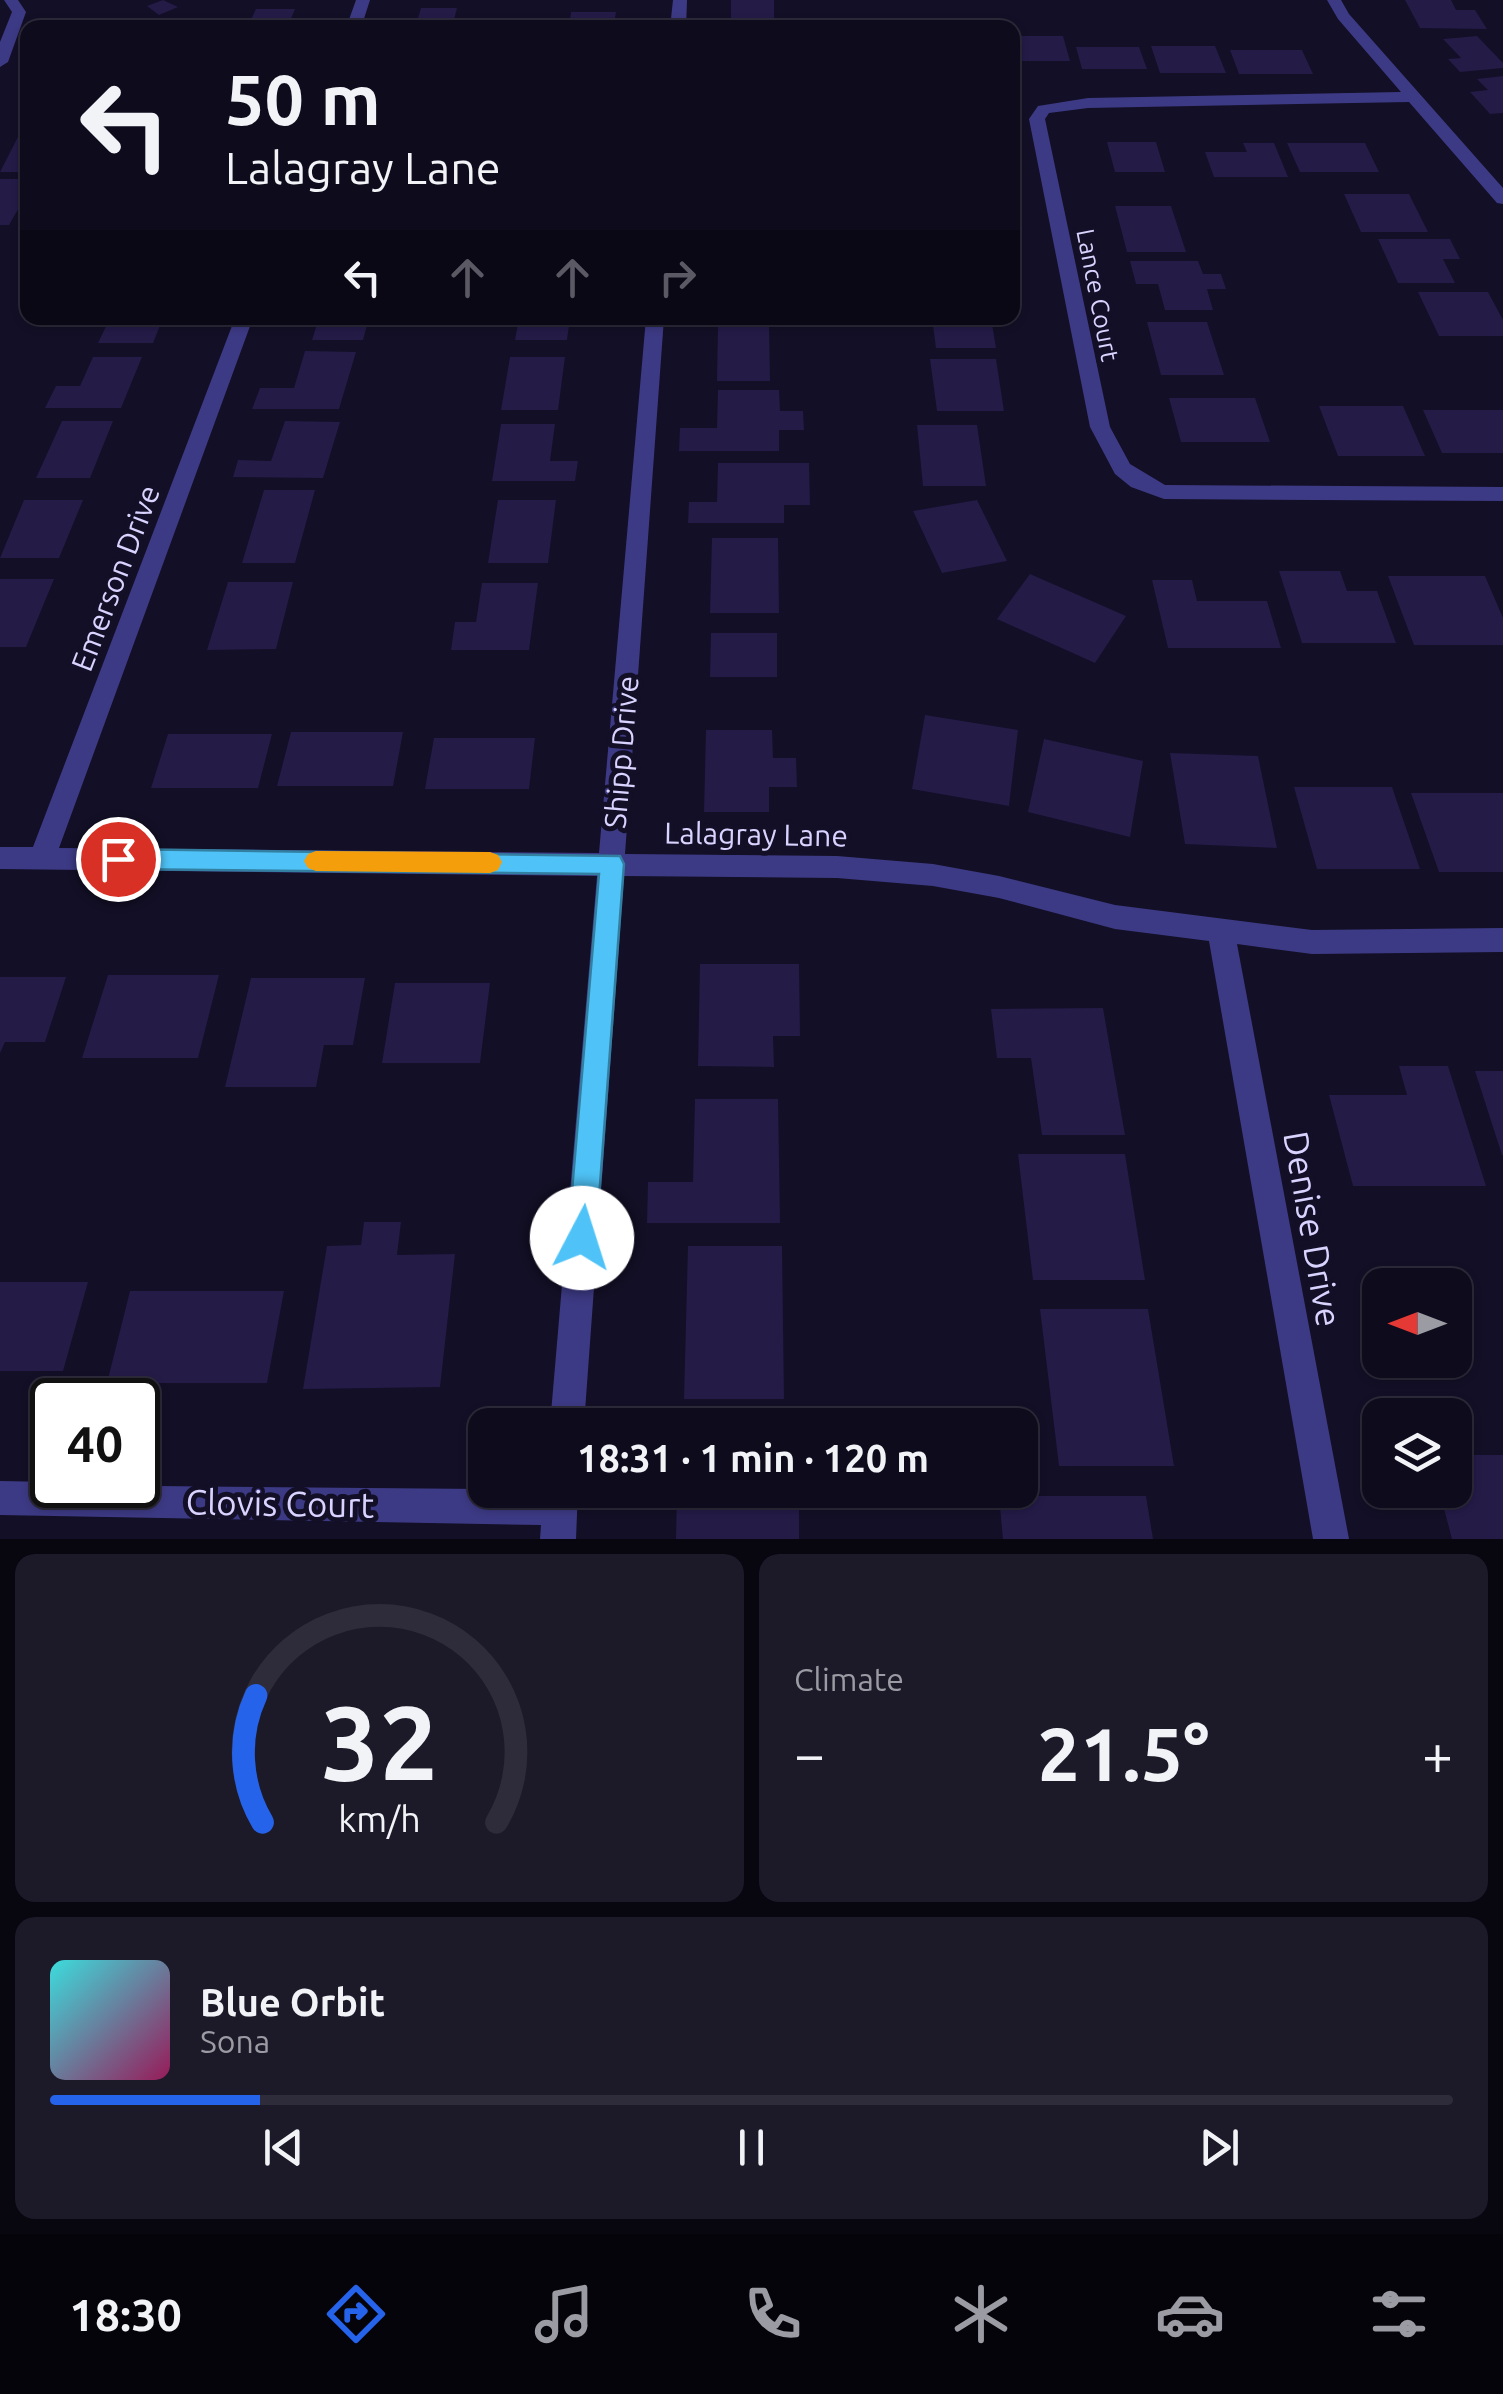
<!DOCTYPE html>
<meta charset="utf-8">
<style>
body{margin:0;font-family:Ubuntu,sans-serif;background:#1c1929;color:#f1f3f6;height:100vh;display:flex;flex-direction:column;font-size:38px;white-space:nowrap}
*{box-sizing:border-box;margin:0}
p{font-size:32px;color:#9b9ba3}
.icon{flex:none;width:55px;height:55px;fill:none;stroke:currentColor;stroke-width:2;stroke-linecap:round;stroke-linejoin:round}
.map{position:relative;height:1539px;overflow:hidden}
.drawer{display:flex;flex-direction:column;gap:15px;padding:15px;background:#08060f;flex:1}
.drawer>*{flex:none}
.hud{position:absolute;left:20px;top:20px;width:1000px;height:305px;border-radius:20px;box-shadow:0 2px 8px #0004,0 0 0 2px #2e2b3b;background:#0e0b1c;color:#f1f3f6;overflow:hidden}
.needle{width:65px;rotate:270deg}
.fabs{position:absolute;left:1362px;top:1268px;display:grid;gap:20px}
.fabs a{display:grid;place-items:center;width:110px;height:110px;border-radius:20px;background:#0e0b1c;box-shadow:0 2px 8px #0004,0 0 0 2px #2e2b3b;font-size:50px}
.speed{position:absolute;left:30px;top:1378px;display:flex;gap:20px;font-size:50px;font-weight:700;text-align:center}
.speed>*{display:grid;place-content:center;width:130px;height:130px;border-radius:50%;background:#0e0b1c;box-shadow:0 2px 8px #0004,0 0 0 2px #2e2b3b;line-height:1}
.speed .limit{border:5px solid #111;border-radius:15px;background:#fff;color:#111}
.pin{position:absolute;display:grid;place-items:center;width:85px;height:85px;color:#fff;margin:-42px;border:5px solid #fff;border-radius:50%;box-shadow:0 2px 10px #0007}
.me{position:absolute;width:110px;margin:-55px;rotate:5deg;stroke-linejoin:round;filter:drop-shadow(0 0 8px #0008)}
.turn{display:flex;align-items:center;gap:35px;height:210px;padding:0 40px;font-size:45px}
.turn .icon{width:130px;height:130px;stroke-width:2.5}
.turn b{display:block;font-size:70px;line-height:85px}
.lanes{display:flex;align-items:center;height:95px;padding:0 40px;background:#0003;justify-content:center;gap:50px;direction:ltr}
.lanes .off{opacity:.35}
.big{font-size:75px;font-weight:700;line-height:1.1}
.drawer .widget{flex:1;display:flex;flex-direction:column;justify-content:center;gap:15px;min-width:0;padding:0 35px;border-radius:20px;background:#1c1929}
.drawer .dial{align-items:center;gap:0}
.dial svg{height:260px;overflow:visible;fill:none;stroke:#2e2b3b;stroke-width:7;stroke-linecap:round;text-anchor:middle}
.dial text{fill:#f1f3f6;stroke:none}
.song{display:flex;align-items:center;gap:30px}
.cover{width:120px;height:120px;border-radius:15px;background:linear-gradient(135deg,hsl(180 70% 55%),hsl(330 70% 35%))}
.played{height:10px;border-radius:5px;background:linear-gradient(90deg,#2563eb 15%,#2e2b3b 15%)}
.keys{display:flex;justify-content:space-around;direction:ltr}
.heat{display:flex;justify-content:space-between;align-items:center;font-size:55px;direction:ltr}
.drawer .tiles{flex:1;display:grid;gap:15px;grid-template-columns:1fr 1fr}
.widget:last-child{grid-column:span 2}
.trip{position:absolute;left:468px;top:1408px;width:570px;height:100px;border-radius:20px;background:#0e0b1c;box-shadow:0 2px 8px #0004,0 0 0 2px #2e2b3b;font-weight:700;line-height:100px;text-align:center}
.dock{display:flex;height:160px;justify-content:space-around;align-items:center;background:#06040b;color:#9b9ba3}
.dock .icon{width:70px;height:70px}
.dock .selected{color:#2563eb}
.dock b{font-size:45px;color:#f1f3f6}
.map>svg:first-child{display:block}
.building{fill:#241b47}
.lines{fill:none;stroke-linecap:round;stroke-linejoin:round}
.minor{fill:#3d3a85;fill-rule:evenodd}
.route{fill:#4fc3f7;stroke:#337fa1;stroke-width:2.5}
.slow{fill:#f59e0b}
.labels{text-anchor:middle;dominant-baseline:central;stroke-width:10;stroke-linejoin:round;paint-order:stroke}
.far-street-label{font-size:25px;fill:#d9d4ff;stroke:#130f26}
.street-label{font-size:30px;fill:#d9d4ff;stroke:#130f26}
.near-street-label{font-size:35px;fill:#d9d4ff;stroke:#130f26}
</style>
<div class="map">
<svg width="1503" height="1539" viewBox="0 0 1503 1539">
<rect width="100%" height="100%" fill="#130f26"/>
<path class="building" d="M163,0l15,7 -19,8 -12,-9z
M731,0h43v23h-43z
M1405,0h46l5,10h19l12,19 -67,-1z
M421,8h36l-5,20h-37z
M256,9h39l-8,19h-40z
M571,12h45l-2,12h22l-1,4h-66z
M1012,36h51l7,25h-58z
M1477,36l26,27v5l-43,4 -12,-13 13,-1 -18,-19z
M1151,46h64l11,27h-66z
M1076,47h63l8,22h-65z
M1230,50h72l11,24h-74z
M1503,76v37l-13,1 -20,-22 18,-2 -11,-11z
M21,131h7v41h-28z
M1107,142h49l9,30h-50z
M1243,143h31l14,34h-74l-9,-25h42z
M1287,143h78l14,29h-79z
M0,179h28v13l-19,33h-9z
M1344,194h65l19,38h-67z
M1115,206h56l15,46h-59z
M1378,239h72l10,20h-17l12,24h-57z
M1130,261h68l5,13h18l5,15h-19l6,21h-48l-7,-26h-22z
M1418,292h70l15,28v16h-64z
M110,318h53l-10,25h-55z
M319,318h50l-6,22h-51z
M519,318h51l-3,22h-52z
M932,318h59l5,30h-60z
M1147,322h60l17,53h-63z
M718,324h51l1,57h-53z
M305,351l51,1 -17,57h-87l8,-21h34z
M93,357h49l-21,51h-76l11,-22h24z
M510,357h55l-7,53h-57z
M930,359h66l8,52h-67z
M718,390h61l1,21h23l1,19h-25v21h-100l1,-23h37z
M1169,398h86l15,44h-89z
M1319,406h84l22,50h-87z
M1423,410h80v43h-61z
M62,421h51l-23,57h-54z
M285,421l55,1 -17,56 -90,-1 5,-17 33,1z
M501,424h54l-5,37h28l-3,20h-83z
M917,425h60l9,61h-63z
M718,463h91l1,42h-26v18h-96l1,-21h28z
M264,490h51l-20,73h-53z
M24,500h59l-24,58h-59z
M498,500h58l-8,63h-60z
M977,500l30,61 -65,12 -29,-62z
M712,538h66l1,75h-69z
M1279,571h61l7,20h30l19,52h-94z
M1030,574l96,42 -31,47 -98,-44z
M1388,576h97l18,42v27h-89z
M0,579h54l-28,68h-26z
M1152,580h40l5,21h70l14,47h-113z
M228,582h65l-17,67 -69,1z
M482,583h56l-9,67h-78l4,-28h21z
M711,633h66v44h-67z
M925,715l93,15 -9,76 -97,-17z
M706,730h66l1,28h23l1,29h-28v25h-65z
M291,732h112l-10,54h-116z
M168,734h104l-14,54h-107z
M434,738h101l-6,51h-104z
M1044,739l99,22 -13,76 -102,-25z
M1170,753l88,3 19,92 -92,-4z
M1294,787h98l28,82h-103z
M1411,793h92v79h-64z
M700,964h99l1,72h-27l1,31 -76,-1z
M108,975h111l-21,83h-116z
M0,977h66l-21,65h-40l-5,11z
M251,978h114l-12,67h-29l-8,42h-91z
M395,983h95l-10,80h-98z
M1103,1008l22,127h-83l-11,-77h-34l-6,-49z
M1399,1066h49l38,120h-133l-24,-91h78z
M1475,1071h28v84h-1z
M695,1099h83l2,124h-133l1,-41h45z
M1018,1154h107l20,126h-112z
M364,1222h37l-4,33 58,-1 -15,133 -137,2 24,-143 34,-1z
M688,1246h94l2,153h-100z
M0,1282h88l-25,89h-63z
M130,1291h154l-17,92h-160z
M1040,1309h108l26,157h-115z
M1455,1455h48v84h-51l-13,-49h16z
M677,1490h122v49h-123z
M999,1496h147l7,43h-150z"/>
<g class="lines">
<path class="minor" d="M4,0h14l8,12 -18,50 -8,5v-25l12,-30z
M356,0h14l-9,28h-15z
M673,0h14l-1,28h-16z
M1327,0h14l8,14 154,174v16l-6,-1 -88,-101 -321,6 -39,5 -4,6 65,308 20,37 35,21 338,2v14l-339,-2 -33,-12 -16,-13 -25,-47 -61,-308 9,-13 50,-8 313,-6 -63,-73z
M235,318h18l-194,530 540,5 47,-535h18l-39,536 212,2 96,8 66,12 116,29 197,25 191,-2v24l-191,2 -75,-10 112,595h-36l-104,-598 -94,-12 -116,-31 -66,-12 -96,-8 -213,-2 -40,549h-34l47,-549 -597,-7v-22h33z
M0,1481l52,1v3l526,5 -2,49h-36l1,-14 -541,-10z"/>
</g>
<path class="route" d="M118,849l502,7 4,8 -28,374 -4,10 -10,4 -10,-4 -4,-10 31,-364 -481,-5 -8,-3 -4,-7 4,-7z"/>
<path class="slow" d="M316,851l174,1 8,3 4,7 -4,8 -8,3 -174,-2 -8,-3 -4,-7 4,-7z"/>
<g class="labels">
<g class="far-street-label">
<text transform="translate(1098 295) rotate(79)">Lance Court</text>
</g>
<g class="street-label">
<text transform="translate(115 578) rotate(-69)">Emerson Drive</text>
<text transform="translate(621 752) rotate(-85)">Shipp Drive</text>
<text transform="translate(756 834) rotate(1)">Lalagray Lane</text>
</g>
<g class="near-street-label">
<text transform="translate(1313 1229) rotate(80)">Denise Drive</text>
<text transform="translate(280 1503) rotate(1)">Clovis Court</text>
</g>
</g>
</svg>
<div class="fabs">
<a><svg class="needle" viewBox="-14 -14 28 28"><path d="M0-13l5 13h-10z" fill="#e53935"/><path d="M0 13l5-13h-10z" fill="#9b9ba3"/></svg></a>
<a><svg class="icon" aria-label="layers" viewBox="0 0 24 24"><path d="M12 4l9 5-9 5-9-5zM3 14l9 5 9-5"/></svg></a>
</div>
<div class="speed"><div class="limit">40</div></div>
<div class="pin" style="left:118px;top:859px;background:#d93025"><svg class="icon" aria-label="arrive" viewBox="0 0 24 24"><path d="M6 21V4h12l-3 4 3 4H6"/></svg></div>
<svg class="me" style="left:582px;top:1238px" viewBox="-20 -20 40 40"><circle r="19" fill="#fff"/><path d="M0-13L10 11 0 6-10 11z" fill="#4fc3f7"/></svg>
<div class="trip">18:31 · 1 min · 120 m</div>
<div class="hud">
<div class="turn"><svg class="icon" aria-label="left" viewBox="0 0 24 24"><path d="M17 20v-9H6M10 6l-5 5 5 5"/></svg><div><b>50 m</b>Lalagray Lane</div></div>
<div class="lanes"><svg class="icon" aria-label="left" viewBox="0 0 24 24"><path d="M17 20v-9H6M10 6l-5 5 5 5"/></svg><svg class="icon off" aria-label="ahead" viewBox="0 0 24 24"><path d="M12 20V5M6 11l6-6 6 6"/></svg><svg class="icon off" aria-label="ahead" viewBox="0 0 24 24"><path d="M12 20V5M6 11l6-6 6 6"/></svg><svg class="icon off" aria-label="right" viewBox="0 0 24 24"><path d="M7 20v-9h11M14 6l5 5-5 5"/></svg></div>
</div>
</div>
<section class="drawer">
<div class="tiles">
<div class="widget dial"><svg viewBox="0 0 100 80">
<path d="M14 69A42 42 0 1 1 86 69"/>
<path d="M14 69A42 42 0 0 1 12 30" stroke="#2563eb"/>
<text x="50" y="56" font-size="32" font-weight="700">32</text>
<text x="50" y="72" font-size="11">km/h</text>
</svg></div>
<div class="widget"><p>Climate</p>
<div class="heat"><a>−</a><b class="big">21.5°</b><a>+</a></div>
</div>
<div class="widget">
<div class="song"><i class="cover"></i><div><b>Blue Orbit</b><p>Sona</p></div></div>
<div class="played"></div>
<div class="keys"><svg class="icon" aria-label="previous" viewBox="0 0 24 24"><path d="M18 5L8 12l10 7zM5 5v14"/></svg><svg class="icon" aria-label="pause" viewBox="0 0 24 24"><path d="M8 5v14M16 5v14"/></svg><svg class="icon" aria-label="next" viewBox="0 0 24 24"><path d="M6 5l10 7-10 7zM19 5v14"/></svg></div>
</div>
</div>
</section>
<nav class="dock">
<b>18:30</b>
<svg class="icon selected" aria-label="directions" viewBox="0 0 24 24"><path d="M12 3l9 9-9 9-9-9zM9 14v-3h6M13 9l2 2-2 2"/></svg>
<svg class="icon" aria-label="music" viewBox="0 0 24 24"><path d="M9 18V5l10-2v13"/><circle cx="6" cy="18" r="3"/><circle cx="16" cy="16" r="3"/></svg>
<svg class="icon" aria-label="phone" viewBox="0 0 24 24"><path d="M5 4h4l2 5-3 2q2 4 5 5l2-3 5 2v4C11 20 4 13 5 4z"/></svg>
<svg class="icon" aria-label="climate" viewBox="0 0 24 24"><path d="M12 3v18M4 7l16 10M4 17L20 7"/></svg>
<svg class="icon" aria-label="car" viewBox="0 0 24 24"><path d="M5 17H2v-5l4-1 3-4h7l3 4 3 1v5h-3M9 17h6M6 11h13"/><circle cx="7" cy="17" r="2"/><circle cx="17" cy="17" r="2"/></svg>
<svg class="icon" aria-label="filters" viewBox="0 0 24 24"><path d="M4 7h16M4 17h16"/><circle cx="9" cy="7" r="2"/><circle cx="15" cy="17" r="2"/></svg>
</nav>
